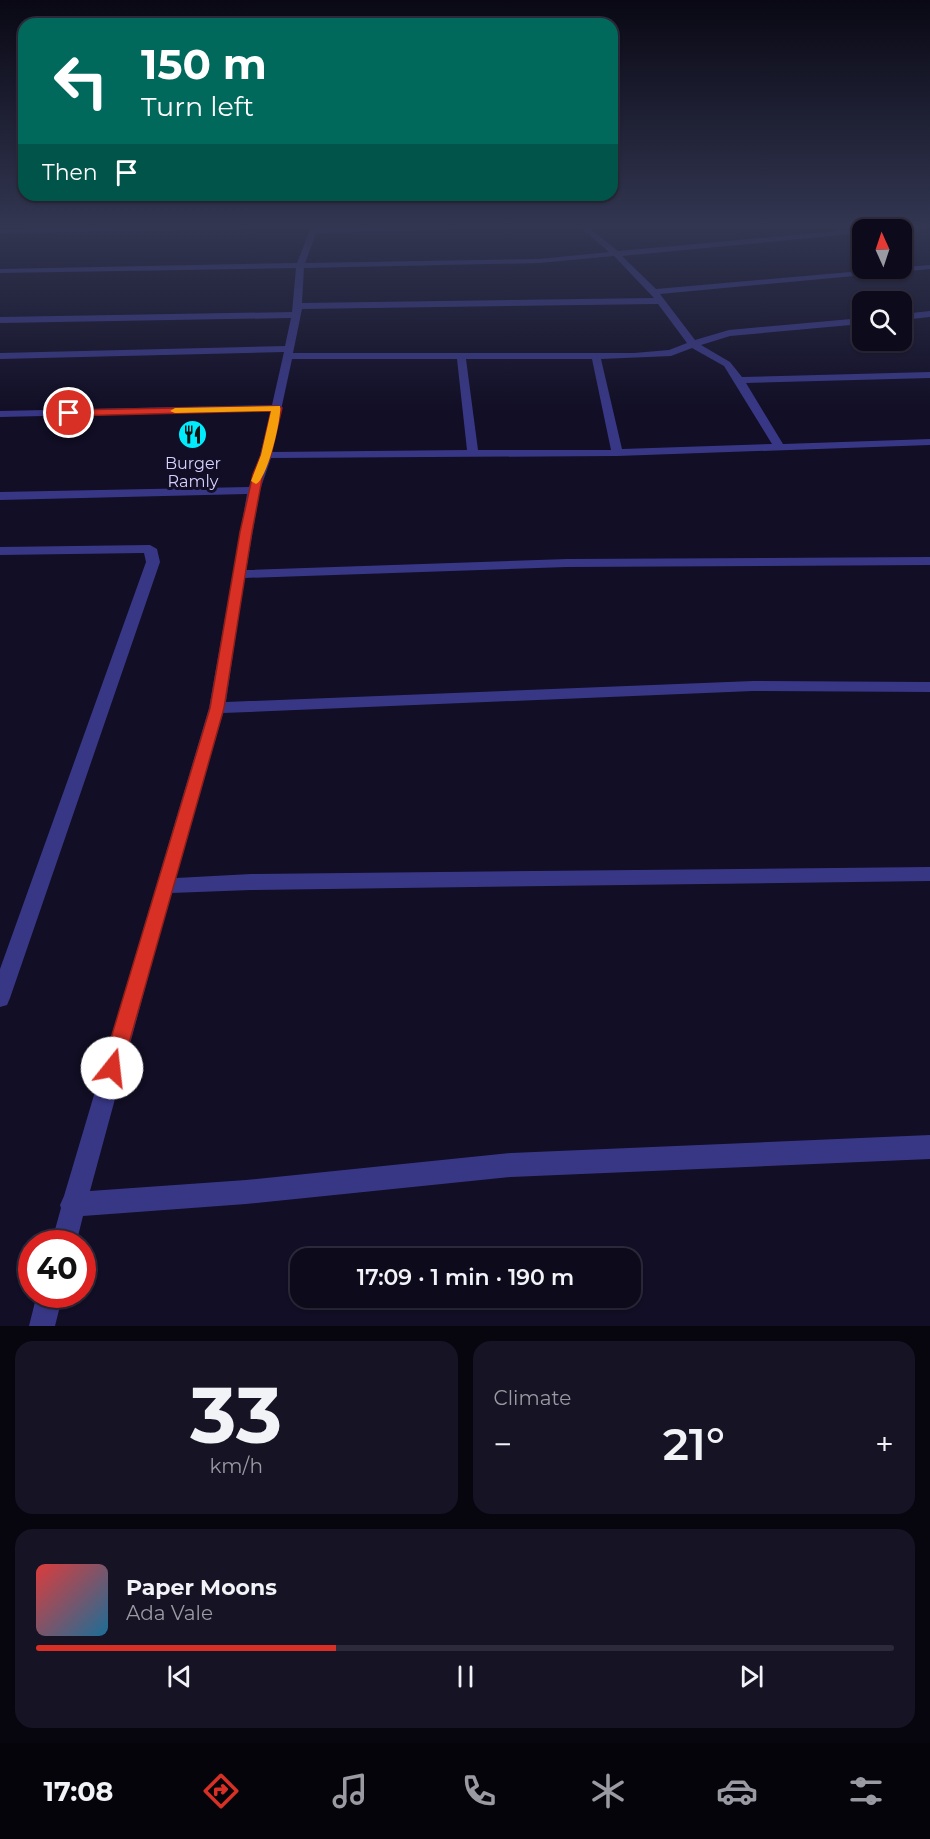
<!DOCTYPE html>
<meta charset="utf-8">
<style>
body{margin:0;font-family:Montserrat,sans-serif;background:#161325;color:#f1f3f6;height:100vh;display:flex;flex-direction:column;font-size:22px;white-space:nowrap}
*{box-sizing:border-box;margin:0}
p{font-size:20px;color:#9a9aa3}
.icon{flex:none;width:33px;height:33px;fill:none;stroke:currentColor;stroke-width:2;stroke-linecap:round;stroke-linejoin:round}
.map{position:relative;height:1326px;overflow:hidden}
.side{display:flex;flex-direction:column;gap:15px;padding:15px;background:#07060f;flex:1}
.side>*{flex:none}
.top-card{position:absolute;left:18px;top:18px;width:600px;height:183px;border-radius:18px;box-shadow:0 2px 4px #0004,0 0 0 2px #2d2b3b;background:#00695c;color:#fff;overflow:hidden}
.needle{width:39px;rotate:357deg}
.controls{position:absolute;left:852px;top:219px;display:grid;gap:12px}
.controls a{display:grid;place-items:center;width:60px;height:60px;border-radius:12px;background:#0d0a1c;box-shadow:0 2px 4px #0004,0 0 0 2px #2d2b3b;font-size:30px}
.speed{position:absolute;left:18px;top:1230px;display:flex;gap:12px;font-size:30px;font-weight:700;text-align:center}
.speed>*{display:grid;place-content:center;width:78px;height:78px;border-radius:50%;background:#0d0a1c;box-shadow:0 2px 4px #0004,0 0 0 2px #2d2b3b;line-height:1}
.speed .limit{border:9px solid #d22;background:#fff;color:#111}
.pin{position:absolute;display:grid;place-items:center;width:51px;height:51px;color:#fff;margin:-26px;border:3px solid #fff;border-radius:50%;box-shadow:0 2px 6px #0007}
.me{position:absolute;width:66px;margin:-33px;rotate:16deg;stroke-linejoin:round;filter:drop-shadow(0 0 4px #0008)}
.turn{display:flex;align-items:center;gap:21px;height:126px;padding:0 24px;font-size:27px}
.turn .icon{width:78px;height:78px;stroke-width:2.5}
.turn b{display:block;font-size:42px;line-height:51px}
.then{display:flex;align-items:center;height:57px;padding:0 24px;background:#0003;gap:12px;font-size:22px}
.big{font-size:45px;font-weight:600;line-height:1.1}
.side .card{flex:1;display:flex;flex-direction:column;justify-content:center;gap:9px;min-width:0;padding:0 21px;border-radius:18px;background:#161325}
.side .dial{align-items:center;gap:0}
.dial b{font-size:78px;line-height:1}
.song{display:flex;align-items:center;gap:18px}
.cover{width:72px;height:72px;border-radius:9px;background:linear-gradient(135deg,hsl(0 70% 55%),hsl(200 70% 35%))}
.played{height:6px;border-radius:3px;background:linear-gradient(90deg,#d93025 35%,#2d2b3b 35%)}
.keys{display:flex;justify-content:space-around;direction:ltr}
.heat{display:flex;justify-content:space-between;align-items:center;font-size:33px;direction:ltr}
.side .tiles{flex:1;display:grid;gap:15px;grid-template-columns:1fr 1fr}
.card:last-child{grid-column:span 2}
.trip{position:absolute;left:290px;top:1248px;width:351px;height:60px;border-radius:18px;background:#0d0a1c;box-shadow:0 2px 4px #0004,0 0 0 2px #2d2b3b;font-weight:600;line-height:60px;text-align:center}
.tab-bar{display:flex;height:96px;justify-content:space-around;align-items:center;background:#05040b;color:#9a9aa3}
.tab-bar .icon{width:42px;height:42px}
.tab-bar .current{color:#d93025}
.tab-bar b{font-size:27px;color:#f1f3f6}
.map>svg:first-child{display:block}
.lines{fill:none;stroke-linecap:round;stroke-linejoin:round}
.minor{fill:#383786;fill-rule:evenodd}
.route{fill:#d93025;stroke:#8d1f18;stroke-width:1.5}
.slow{fill:#f59e0b}
.labels{text-anchor:middle;dominant-baseline:central;stroke-width:6;stroke-linejoin:round;paint-order:stroke}
.far-poi-label{font-size:16px;fill:#d6d2ff;stroke:#110e25}
</style>
<div class="map">
<svg width="930" height="1326" viewBox="0 0 930 1326">
<rect width="100%" height="100%" fill="#110e25"/>
<g class="lines">
<path class="minor" d="M123,227h123l-4,2 -242,4v-4z
M311,227h144l-4,2 -135,4 -11,30 234,-4 70,-7 -29,-25h8l30,24 244,-22h3l-3,4 -240,23 34,33 274,-24v4l-270,25 35,46 34,-10 133,-12v6l-132,12 -29,9 29,17 12,15 188,-5v6l-184,5 37,61 147,-5v6l-313,11 -346,2 -11,32 -14,80 321,-11 363,-2v8l-363,2 -323,11 -18,124 527,-21 177,1v10l-177,-1 -530,22 -47,165 75,-4 679,-7v14l-679,9 -80,3 -81,298 156,-11 265,-27 419,-18v24l-419,18 -265,27 -163,12 -7,28h-25l10,-36 -1,-3 4,-9 145,-488 38,-214 -247,6v-8l249,-5 11,-32 11,-44 -271,6v-6l272,-6 12,-53 -284,7v-6l285,-7 6,-28 -291,5v-6l292,-5 4,-44 -296,5v-4l297,-6zM614,256l40,42 -352,5 2,-35 235,-5zM658,304l29,39 -18,7 -35,3h-341l9,-44zM692,348l32,18 48,78 -150,5 -21,-90 70,-3zM292,359h165l10,91 -195,2zM466,359h126l19,91h-133z
M891,227h24l-13,3h-24z
M930,311v6l-28,3v-6z
M150,545l7,4 3,13 -150,436 -3,7 -7,2v-38l146,-407 -2,-9 -144,2v-8z
M37,1294h26l-8,32h-26z"/>
</g>
<linearGradient id="sky" x2="0" y2="1"><stop stop-color="#090814"/><stop offset="0.55" stop-color="#323651"/><stop offset="1" stop-color="#323651" stop-opacity="0"/></linearGradient>
<rect width="930" height="412" fill="url(#sky)"/>
<path class="route" d="M277,406l5,2 -11,47 -8,19 -11,58 -28,176 -102,360 -3,7 -7,3 -8,-3 -2,-7 108,-360 30,-176 13,-58 8,-19 10,-44 -202,5 -5,-3 5,-3z"/>
<path class="slow" d="M280,406c2,12 -13,74 -24,78l-5,-3 10,-26 10,-44 -96,2 -5,-2 5,-3z"/>
<defs>
<symbol id="restaurant-disc" viewBox="-11 -11 22 22"><circle r="9.5" fill="#00ecfd" stroke="#110e25"/><path d="M-5-6h1v4h1v-4h1v4h1v-4h1v5L-1.5 .5V6h-2V.5L-5-1ZM5-6V6H3V1.5H1.5Q1.5-4 5-6Z" fill="#111"/></symbol>
</defs>
<g fill-rule="evenodd">
<use href="#restaurant-disc" x="176" y="418" width="33" height="33"/>
</g>
<g class="labels">
<g class="far-poi-label">
<text x="193" y="463">Burger<tspan x="193" dy="18">Ramly</tspan></text>
</g>
</g>
</svg>
<div class="controls">
<a><svg class="needle" viewBox="-14 -14 28 28"><path d="M0-13l5 13h-10z" fill="#e53935"/><path d="M0 13l5-13h-10z" fill="#9a9aa3"/></svg></a>
<a><svg class="icon" aria-label="search" viewBox="0 0 24 24"><circle cx="10" cy="10" r="6"/><path d="M15 15l6 6"/></svg></a>
</div>
<div class="speed"><div class="limit">40</div></div>
<div class="pin" style="left:69px;top:413px;background:#d93025"><svg class="icon" aria-label="arrive" viewBox="0 0 24 24"><path d="M6 21V4h12l-3 4 3 4H6"/></svg></div>
<svg class="me" style="left:112px;top:1068px" viewBox="-20 -20 40 40"><circle r="19" fill="#fff"/><path d="M0-13L10 11 0 6-10 11z" fill="#d93025"/></svg>
<div class="trip">17:09 · 1 min · 190 m</div>
<div class="top-card">
<div class="turn"><svg class="icon" aria-label="left" viewBox="0 0 24 24"><path d="M17 20v-9H6M10 6l-5 5 5 5"/></svg><div><b>150 m</b>Turn left</div></div>
<div class="then">Then<svg class="icon" aria-label="arrive" viewBox="0 0 24 24"><path d="M6 21V4h12l-3 4 3 4H6"/></svg></div>
</div>
</div>
<section class="side">
<div class="tiles">
<div class="card dial"><b>33</b><p>km/h</p></div>
<div class="card"><p>Climate</p>
<div class="heat"><a>−</a><b class="big">21°</b><a>+</a></div>
</div>
<div class="card">
<div class="song"><i class="cover"></i><div><b>Paper Moons</b><p>Ada Vale</p></div></div>
<div class="played"></div>
<div class="keys"><svg class="icon" aria-label="previous" viewBox="0 0 24 24"><path d="M18 5L8 12l10 7zM5 5v14"/></svg><svg class="icon" aria-label="pause" viewBox="0 0 24 24"><path d="M8 5v14M16 5v14"/></svg><svg class="icon" aria-label="next" viewBox="0 0 24 24"><path d="M6 5l10 7-10 7zM19 5v14"/></svg></div>
</div>
</div>
</section>
<nav class="tab-bar">
<b>17:08</b>
<svg class="icon current" aria-label="directions" viewBox="0 0 24 24"><path d="M12 3l9 9-9 9-9-9zM9 14v-3h6M13 9l2 2-2 2"/></svg>
<svg class="icon" aria-label="music" viewBox="0 0 24 24"><path d="M9 18V5l10-2v13"/><circle cx="6" cy="18" r="3"/><circle cx="16" cy="16" r="3"/></svg>
<svg class="icon" aria-label="phone" viewBox="0 0 24 24"><path d="M5 4h4l2 5-3 2q2 4 5 5l2-3 5 2v4C11 20 4 13 5 4z"/></svg>
<svg class="icon" aria-label="climate" viewBox="0 0 24 24"><path d="M12 3v18M4 7l16 10M4 17L20 7"/></svg>
<svg class="icon" aria-label="car" viewBox="0 0 24 24"><path d="M5 17H2v-5l4-1 3-4h7l3 4 3 1v5h-3M9 17h6M6 11h13"/><circle cx="7" cy="17" r="2"/><circle cx="17" cy="17" r="2"/></svg>
<svg class="icon" aria-label="filters" viewBox="0 0 24 24"><path d="M4 7h16M4 17h16"/><circle cx="9" cy="7" r="2"/><circle cx="15" cy="17" r="2"/></svg>
</nav>
